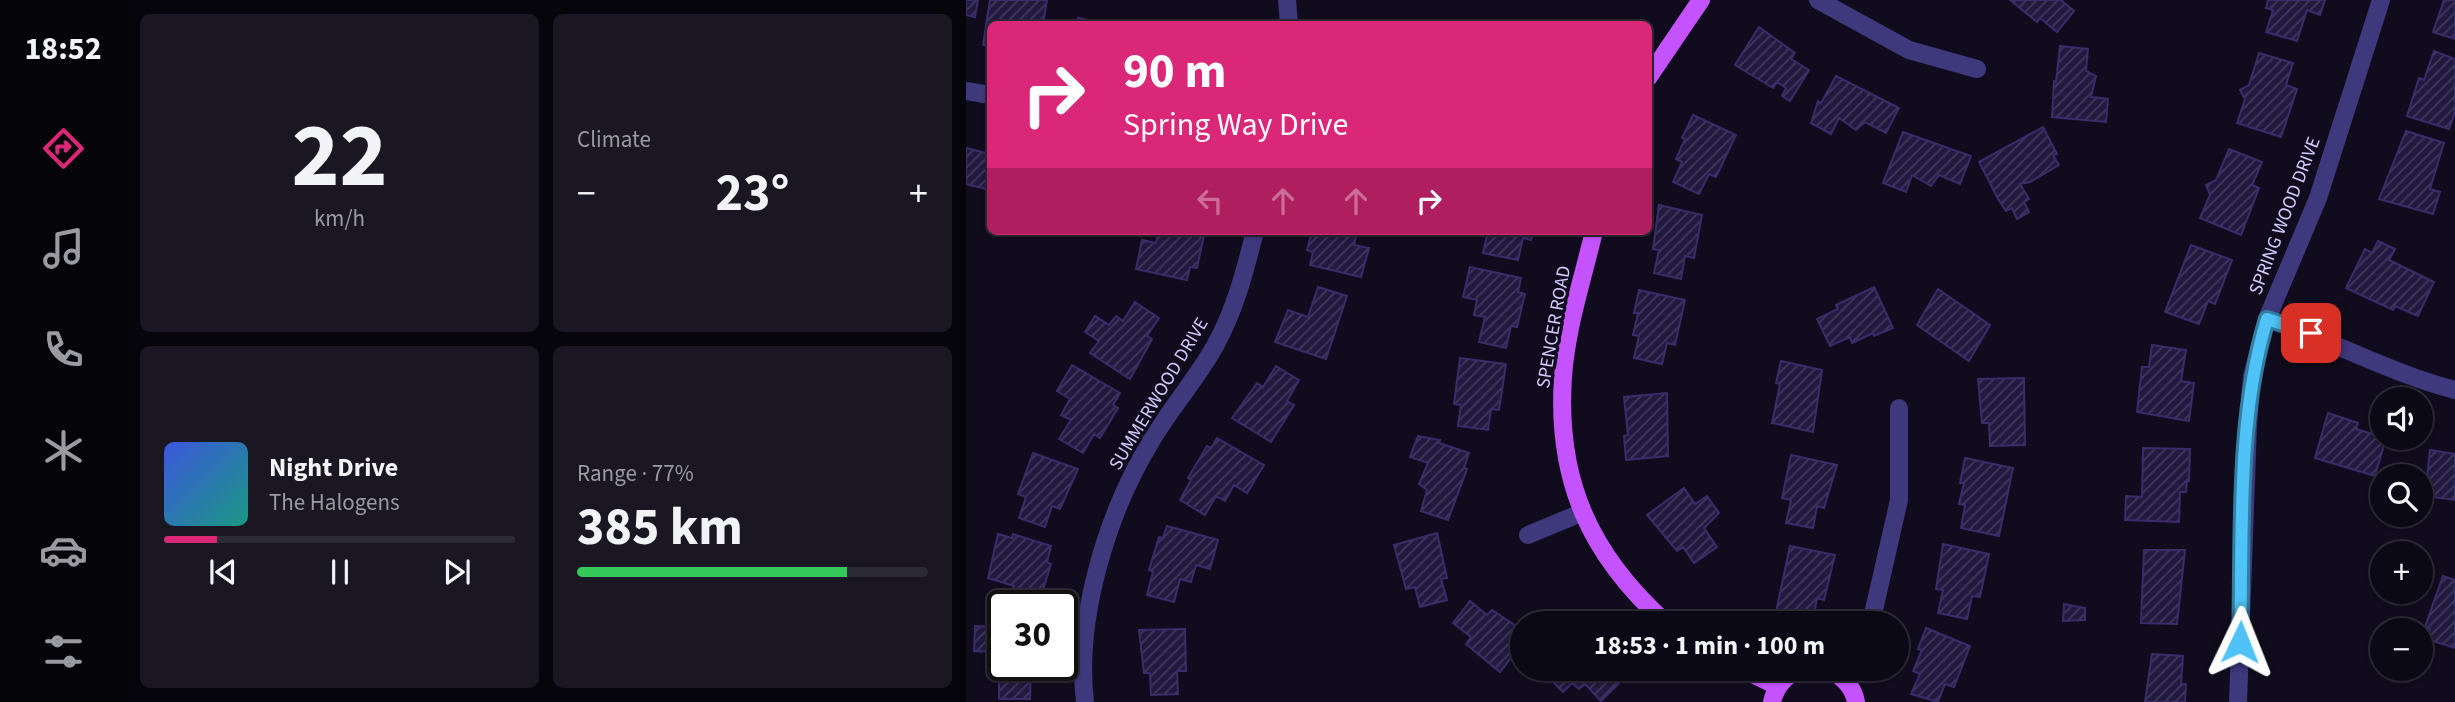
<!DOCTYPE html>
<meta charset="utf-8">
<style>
body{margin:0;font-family:"Source Sans 3",sans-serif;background:#1a1723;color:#f1f3f6;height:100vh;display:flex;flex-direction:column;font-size:26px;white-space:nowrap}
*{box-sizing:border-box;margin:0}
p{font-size:23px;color:#9a9aa1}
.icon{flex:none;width:38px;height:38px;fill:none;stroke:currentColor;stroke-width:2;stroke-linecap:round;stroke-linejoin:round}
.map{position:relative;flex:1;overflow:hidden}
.details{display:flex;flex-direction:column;gap:14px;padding:14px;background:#07050c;width:840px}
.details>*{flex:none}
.top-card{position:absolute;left:21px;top:21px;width:665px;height:214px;border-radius:10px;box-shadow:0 2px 5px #0004,0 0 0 2px #2c2a35;background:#db2777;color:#fff;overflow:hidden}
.buttons{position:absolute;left:1404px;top:387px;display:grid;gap:14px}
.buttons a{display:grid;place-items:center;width:63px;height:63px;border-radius:50%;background:#0c0916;box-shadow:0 2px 5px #0004,0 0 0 2px #2c2a35;font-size:35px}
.speed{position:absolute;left:21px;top:590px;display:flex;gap:14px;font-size:35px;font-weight:700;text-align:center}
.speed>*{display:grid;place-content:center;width:91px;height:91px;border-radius:50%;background:#0c0916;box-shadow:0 2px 5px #0004,0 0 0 2px #2c2a35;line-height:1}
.speed .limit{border:4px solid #111;border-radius:10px;background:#fff;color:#111}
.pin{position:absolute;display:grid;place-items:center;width:60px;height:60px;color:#fff;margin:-30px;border-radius:14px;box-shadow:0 4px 10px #0006}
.me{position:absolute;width:77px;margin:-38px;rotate:2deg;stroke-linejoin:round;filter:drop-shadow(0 0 5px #0008)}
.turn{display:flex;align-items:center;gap:24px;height:147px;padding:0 21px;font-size:32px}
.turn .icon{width:91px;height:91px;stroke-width:2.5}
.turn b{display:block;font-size:49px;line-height:60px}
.lanes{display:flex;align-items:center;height:66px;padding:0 21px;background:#0003;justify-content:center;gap:35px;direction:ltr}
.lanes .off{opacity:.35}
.big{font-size:52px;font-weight:700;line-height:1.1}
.details .card{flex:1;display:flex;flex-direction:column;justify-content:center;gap:10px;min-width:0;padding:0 24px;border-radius:10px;background:#1a1723}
.details .dial{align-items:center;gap:0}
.dial b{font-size:91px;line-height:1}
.song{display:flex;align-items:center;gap:21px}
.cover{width:84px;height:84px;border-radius:10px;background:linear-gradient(135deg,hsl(230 70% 55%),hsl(170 70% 35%))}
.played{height:7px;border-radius:4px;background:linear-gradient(90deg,#db2777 15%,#2c2a35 15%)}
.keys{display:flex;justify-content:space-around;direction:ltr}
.heat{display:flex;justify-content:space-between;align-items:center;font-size:38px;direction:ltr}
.charge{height:10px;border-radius:5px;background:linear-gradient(90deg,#34c759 77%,#2c2a35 0)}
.details .tiles{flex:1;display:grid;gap:14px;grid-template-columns:repeat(2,1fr)}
.trip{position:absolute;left:544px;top:611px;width:399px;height:70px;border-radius:35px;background:#0c0916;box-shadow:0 2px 5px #0004,0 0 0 2px #2c2a35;font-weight:700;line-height:70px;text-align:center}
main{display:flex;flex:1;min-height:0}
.dock{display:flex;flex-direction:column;width:126px;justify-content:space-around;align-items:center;background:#050409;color:#9a9aa1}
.dock .icon{width:49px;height:49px}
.dock .current{color:#db2777}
.dock b{font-size:32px;color:#f1f3f6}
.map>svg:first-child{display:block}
.building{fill:url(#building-hatch);stroke:#3b2b6b;stroke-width:2}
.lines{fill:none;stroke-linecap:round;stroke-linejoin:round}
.minor{stroke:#3e387d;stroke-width:18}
.major{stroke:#c553fd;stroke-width:18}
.route-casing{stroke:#337fa1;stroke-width:18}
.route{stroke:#4fc3f7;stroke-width:12}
.labels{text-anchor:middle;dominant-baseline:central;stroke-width:7;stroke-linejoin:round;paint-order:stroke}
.street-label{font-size:19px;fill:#d3cbfe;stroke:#100c1e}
</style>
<main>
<nav class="dock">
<b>18:52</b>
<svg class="icon current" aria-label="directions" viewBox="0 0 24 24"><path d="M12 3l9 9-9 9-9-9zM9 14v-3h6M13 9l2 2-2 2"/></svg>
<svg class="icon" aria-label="music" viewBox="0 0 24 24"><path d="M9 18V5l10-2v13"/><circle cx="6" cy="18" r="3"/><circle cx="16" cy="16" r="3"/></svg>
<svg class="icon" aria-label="phone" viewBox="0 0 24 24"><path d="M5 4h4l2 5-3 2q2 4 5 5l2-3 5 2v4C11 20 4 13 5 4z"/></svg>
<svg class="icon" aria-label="climate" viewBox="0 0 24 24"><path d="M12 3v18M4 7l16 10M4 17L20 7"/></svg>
<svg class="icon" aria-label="car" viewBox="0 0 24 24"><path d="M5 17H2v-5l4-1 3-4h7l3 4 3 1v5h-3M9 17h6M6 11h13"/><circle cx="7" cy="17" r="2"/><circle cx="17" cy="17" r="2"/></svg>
<svg class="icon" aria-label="filters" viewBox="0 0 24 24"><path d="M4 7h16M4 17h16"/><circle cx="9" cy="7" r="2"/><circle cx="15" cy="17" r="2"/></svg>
</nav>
<section class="details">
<div class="tiles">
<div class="card dial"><b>22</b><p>km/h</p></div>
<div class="card"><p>Climate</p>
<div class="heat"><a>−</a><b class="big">23°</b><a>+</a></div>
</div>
<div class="card">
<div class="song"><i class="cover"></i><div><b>Night Drive</b><p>The Halogens</p></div></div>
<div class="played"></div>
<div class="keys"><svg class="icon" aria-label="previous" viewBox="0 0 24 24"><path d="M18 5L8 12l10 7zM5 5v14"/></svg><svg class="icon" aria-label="pause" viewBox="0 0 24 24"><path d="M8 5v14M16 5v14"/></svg><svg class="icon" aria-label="next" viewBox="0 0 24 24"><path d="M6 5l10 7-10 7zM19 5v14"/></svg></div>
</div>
<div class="card"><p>Range · 77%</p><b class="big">385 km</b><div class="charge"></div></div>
</div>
</section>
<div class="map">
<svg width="1489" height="702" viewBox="0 0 1489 702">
<defs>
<pattern id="building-hatch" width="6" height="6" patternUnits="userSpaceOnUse" patternTransform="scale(1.75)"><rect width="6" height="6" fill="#22193f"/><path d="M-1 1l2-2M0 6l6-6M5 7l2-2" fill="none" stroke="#41395c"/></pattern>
</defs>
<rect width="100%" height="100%" fill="#100c1e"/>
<path class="building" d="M0,0h12l-3,17 -9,-2z
M24,0h57l-4,24h-53v22l-7,-1z
M1044,0h51l13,11 -17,21 -17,-14 -3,4z
M1302,0h57l-5,15 -13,-5 -10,31 -31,-9 7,-22 -7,-2z
M1478,0h11v39l-22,-7z
M112,18l30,6h-32z
M793,27l36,26 -4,6 18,11 -19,31 -8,-5 4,-8 -9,-6 -4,6 -38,-23z
M1094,46l28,3 -2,22 10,5 -5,21 17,2 -2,23 -54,-5 2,-36 2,1z
M1468,51l21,8v53l-6,17 -42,-13 12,-38 5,2z
M1293,53l34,10 -7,22 11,4 -16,48 -44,-14 8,-24 -5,-9 9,-5z
M870,76l63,32 -13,25 -21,-11 -9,8 -17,-12 -8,16 -20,-11 7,-22 3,2z
M727,115l43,20 -20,42 -7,-3 -10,20 -26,-12 9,-20 -6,-3 9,-20 -3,-1z
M1077,127l14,27 -4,1 6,10 -29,17 -10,2 9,15 -5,3 5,10 -12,7 -5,-11 -6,3 -8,-12 -19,-37z
M1440,131l38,12 -14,46 10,3 -7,22 -54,-15z
M937,132l68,24 -11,28 -21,-9 -8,11 -19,-11 -6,17 -23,-9z
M0,148l24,6v36l-24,-6z
M1263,149l33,13 -10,23 7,3 -18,47 -41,-17 10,-23 -4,-10 10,-5z
M693,205l43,10 -8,43 -9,-2 -4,23 -27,-6 5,-23 -6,-1z
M193,231h39l-1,3 7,1 -7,33 -7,-1 -3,13 -51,-11 6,-29 14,3z
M346,231h45l-3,14 15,3 -8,29 -51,-12 3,-13 -6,-2z
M522,231h45l-2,9 -8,-2 -5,22 -35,-7z
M1412,241l17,8 -6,11 45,22 -16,34 -23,-10 -2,4 -47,-22 19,-39 7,4z
M1225,245l41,15 -17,44 -7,-3 -9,23 -34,-12z
M504,267l51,11 -3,14 7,2 -8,33 -6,-1 -5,22 -27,-6 6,-25 -11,-2 3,-15 -14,-3z
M352,287l29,9 -21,63 -51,-17 13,-32 20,7z
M908,287l19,41 -19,8 -1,-3 -21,10 -2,-6 -20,9 -13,-27 21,-10 -2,-4z
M972,289l52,36 -21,36 -52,-36z
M673,290l46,10 -10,45 -8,-2 -5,21 -28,-6 5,-22 -6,-1 5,-22h-4z
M169,302l24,16 -12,18 5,3 -22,40 -40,-26 9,-12 -14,-9 10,-16 14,9 7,-9 7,5z
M1186,345l34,5 -5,31 13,2 -5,38 -52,-9 5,-45h7z
M494,358l46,6 -7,46 -8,-1 -3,21 -30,-4 3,-21 -7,-1z
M815,361l41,9 -9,62 -41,-9 8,-39 -4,-1z
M106,365l48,28 -7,12 5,3 -18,30 -6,-4 -11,19 -24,-14 12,-19 -10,-5 9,-16 -13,-8z
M310,366l23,14 -12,21 7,4 -23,37 -39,-24 25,-35 6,4z
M1058,378l1,67 -35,1 -1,-23h-7l-4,-44z
M701,393l1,63 -42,4 -2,-24 4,-1 -4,-38z
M1362,413l30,10 -2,6 30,9 -11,38 -60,-18z
M452,436l22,4 -1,3 30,10 -5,15 3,1 -19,51 -27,-9 6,-21 -8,-6 9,-21 -18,-6z
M251,438l47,27 -17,28 -13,-8 -9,16 -9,-5 -11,19 -25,-15 11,-20 -3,-2 19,-32 4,2z
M1177,448l47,1 -1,32h-2l-1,11h-6l-1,30 -54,-2 1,-24 16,1z
M1464,450l25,4v46l-30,-4z
M67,453l45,16 -18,40 -8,-3 -7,21 -26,-9 7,-21 -8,-3z
M825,455l46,10 -13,43 -7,-2 -4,22 -27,-5 5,-23 -9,-2z
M999,458l48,10 -14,68 -38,-8 4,-23 -6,-1 5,-21h-4z
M718,488l11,16 12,-8 12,17 -15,15 13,19 -23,16 -11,-16 -6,4 -30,-36z
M201,526l51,14 -8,29 -14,-4 -5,17 -11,-3 -6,23 -27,-7 6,-23 -4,-2 10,-33 4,1z
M471,533l10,45 -6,1 6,21 -27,7 -5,-20 -9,2 -12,-44z
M32,534l14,4 1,-4 38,12 -4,16 4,2 -13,42h-29l5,-20 -26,-8z
M977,544l46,10 -9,43 -8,-1 -5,23 -29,-6 5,-23 -7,-1z
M824,546l45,9 -11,45 -7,-2 -4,22 -37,-8z
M1178,550h41l-8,74 -36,-1z
M1477,576l12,4v68l-28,-9 3,-10 -5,-2z
M504,601l17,14 5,-5 30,20v14l-22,28 -34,-28 5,-7 -18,-14z
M1098,604l21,4v12l-22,1z
M9,626l28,1v38h32h-4l-1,34h-31v-22l-10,-5 5,-20 -20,-1z
M960,628l44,18 -16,41 -9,-3 -7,18 -27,-8 9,-20 -7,-3 9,-21 -4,-1z
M219,629l1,42h-9l1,23 -27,1 -1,-22h-6l-5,-43z
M1186,654l31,2 -2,28h5l-1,18h-40z
M592,668h54l11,11 -22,22 -16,-17 -6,5 -7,-6 -9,9 -13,-13z"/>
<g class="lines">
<path class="minor" d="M321,0l2,24
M852,0l91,50 68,19
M0,91l24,4
M1301,319c64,21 123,54 188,71
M562,535l53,-22
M905,623l28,-123v-92
M119,702c-10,-83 22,-188 65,-259 19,-33 46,-63 65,-97 20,-36 30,-75 40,-115
M1272,702l10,-277 4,-49 15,-57 51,-121 63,-198"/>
<path class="major" d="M682,78l53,-78
M628,231c-11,47 -28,98 -31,146 -7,103 27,178 103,246
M774,668l37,18
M860,668c15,7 27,17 30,34
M806,702c4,-17 13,-25 28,-34"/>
</g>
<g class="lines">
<defs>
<path id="route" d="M1274,642c3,-105 -4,-222 27,-323l44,14"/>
</defs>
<use href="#route" class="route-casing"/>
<use href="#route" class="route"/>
</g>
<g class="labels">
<g class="street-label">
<text transform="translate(1319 216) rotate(-69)">SPRING WOOD DRIVE</text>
<text transform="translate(588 327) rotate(-80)">SPENCER ROAD</text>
<text transform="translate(193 394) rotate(-59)">SUMMERWOOD DRIVE</text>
</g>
</g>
</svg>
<div class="buttons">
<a><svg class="icon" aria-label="sound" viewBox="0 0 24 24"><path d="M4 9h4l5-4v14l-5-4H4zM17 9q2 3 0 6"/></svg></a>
<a><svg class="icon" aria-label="search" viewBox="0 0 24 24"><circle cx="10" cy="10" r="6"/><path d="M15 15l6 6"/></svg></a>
<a>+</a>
<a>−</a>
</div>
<div class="speed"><div class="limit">30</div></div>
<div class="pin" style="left:1345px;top:333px;background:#d93025"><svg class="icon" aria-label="arrive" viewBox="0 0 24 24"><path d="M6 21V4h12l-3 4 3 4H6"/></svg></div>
<svg class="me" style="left:1274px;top:642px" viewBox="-20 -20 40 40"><path d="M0-17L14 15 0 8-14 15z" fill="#4fc3f7" stroke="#fff" stroke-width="4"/></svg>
<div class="trip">18:53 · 1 min · 100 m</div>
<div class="top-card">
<div class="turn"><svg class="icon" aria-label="right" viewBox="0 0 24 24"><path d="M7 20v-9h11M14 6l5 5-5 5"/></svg><div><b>90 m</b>Spring Way Drive</div></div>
<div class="lanes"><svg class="icon off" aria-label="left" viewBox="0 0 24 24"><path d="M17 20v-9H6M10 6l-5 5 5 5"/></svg><svg class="icon off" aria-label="ahead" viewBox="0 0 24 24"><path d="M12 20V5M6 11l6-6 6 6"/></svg><svg class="icon off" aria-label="ahead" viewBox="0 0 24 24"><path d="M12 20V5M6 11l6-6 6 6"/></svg><svg class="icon" aria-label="right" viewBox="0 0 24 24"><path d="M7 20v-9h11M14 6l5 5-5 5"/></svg></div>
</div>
</div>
</main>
